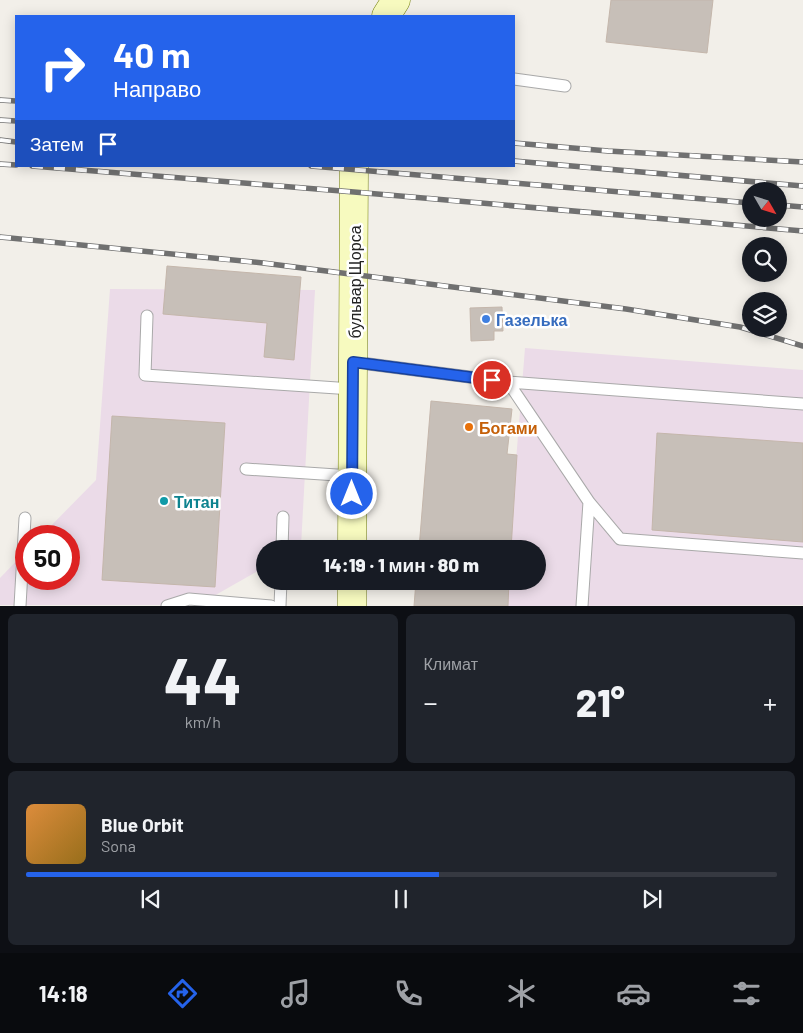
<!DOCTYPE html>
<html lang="ru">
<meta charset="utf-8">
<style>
body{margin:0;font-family:Barlow,sans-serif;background:#20242c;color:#f1f3f6;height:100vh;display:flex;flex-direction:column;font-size:19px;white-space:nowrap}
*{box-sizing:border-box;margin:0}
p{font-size:16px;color:#9ea1a6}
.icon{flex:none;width:28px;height:28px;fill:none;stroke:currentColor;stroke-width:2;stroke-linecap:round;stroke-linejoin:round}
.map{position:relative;height:606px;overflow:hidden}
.details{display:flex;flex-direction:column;gap:8px;padding:8px;background:#0d0f14;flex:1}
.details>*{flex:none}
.guide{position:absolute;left:15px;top:15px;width:500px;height:152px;border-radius:0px;box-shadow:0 2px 12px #0003;background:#2563eb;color:#fff;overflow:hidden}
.needle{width:32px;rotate:129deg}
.tools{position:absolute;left:742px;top:182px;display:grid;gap:10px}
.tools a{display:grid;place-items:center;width:45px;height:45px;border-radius:50%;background:#171b24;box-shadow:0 2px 12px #0003;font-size:25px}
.speed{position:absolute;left:15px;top:525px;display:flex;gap:10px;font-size:25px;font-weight:700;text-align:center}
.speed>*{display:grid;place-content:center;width:65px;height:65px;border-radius:50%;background:#171b24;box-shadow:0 2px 12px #0003;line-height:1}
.speed .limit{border:8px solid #d22;background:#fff;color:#111}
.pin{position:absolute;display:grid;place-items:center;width:42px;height:42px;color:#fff;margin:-21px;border:2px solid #fff;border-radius:50%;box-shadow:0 1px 5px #0007}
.me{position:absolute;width:55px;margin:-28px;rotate:0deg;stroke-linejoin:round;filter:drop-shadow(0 0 4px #0008)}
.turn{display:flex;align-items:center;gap:18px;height:105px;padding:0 15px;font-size:22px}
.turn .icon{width:65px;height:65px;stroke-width:2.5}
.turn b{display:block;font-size:35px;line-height:42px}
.then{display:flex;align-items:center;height:48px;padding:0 15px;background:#0003;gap:10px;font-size:19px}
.big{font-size:38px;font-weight:800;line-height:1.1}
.details .card{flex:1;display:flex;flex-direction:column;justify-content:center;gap:8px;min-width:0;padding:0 18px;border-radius:8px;background:#20242c}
.details .dial{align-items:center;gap:0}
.dial b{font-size:65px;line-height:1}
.song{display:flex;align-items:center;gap:15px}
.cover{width:60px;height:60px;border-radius:8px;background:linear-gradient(135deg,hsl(30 70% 55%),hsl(40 70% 35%))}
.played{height:5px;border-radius:2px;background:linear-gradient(90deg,#2563eb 55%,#363941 55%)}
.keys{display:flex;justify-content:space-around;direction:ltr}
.heat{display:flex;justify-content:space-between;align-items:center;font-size:28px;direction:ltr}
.details .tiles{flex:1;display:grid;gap:8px;grid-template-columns:1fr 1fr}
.card:last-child{grid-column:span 2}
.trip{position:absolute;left:256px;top:540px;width:290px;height:50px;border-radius:25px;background:#171b24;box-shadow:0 2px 12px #0003;font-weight:800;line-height:50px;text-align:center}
.tabs{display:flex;height:80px;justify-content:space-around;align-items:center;background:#090b0e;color:#9ea1a6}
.tabs .icon{width:35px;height:35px}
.tabs .on{color:#2563eb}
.tabs b{font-size:22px;color:#f1f3f6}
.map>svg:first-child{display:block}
.industrial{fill:#ebdbe8}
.building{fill:#c7bfb8;stroke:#c4b6ab}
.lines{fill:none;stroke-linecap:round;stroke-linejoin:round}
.service-casing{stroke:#a9a9a9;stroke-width:13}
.secondary-casing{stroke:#707d05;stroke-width:29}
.service{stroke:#fff;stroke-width:11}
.secondary{stroke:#f7fabf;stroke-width:28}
.rail-casing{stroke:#707070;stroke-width:5.5}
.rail{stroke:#fff;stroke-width:4;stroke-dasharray:11;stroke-linecap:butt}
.route-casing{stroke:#184099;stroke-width:12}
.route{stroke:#2563eb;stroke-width:9}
.shop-dot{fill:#3f7fe0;stroke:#fff;stroke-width:2}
.food-dot{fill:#e8710a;stroke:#fff;stroke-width:2}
.culture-dot{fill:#0f9aa8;stroke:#fff;stroke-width:2}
.labels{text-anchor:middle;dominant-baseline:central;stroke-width:5;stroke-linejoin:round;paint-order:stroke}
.street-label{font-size:16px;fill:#222;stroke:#fff}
.shop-label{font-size:16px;font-weight:bold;fill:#366cbe;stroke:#fff;text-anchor:start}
.food-label{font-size:16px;font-weight:bold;fill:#c56008;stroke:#fff;text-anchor:start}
.culture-label{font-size:16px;font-weight:bold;fill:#0d838f;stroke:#fff;text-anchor:start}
</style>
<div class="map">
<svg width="803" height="606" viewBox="0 0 803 606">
<rect width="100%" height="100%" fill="#f2efe9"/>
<path class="industrial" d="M110,289l205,1 -14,256 -5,3h-31v18l-67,38h-198v-27l26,-27v28h43v-43h-28l55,-56z
M525,348l278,22v235l-298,1 2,-25h31v-32h-29z"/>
<path class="building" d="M611,0h102l-6,53 -101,-11z
M167,266l134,11 -7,83 -30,-3 3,-34 -104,-9z
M502,307l1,24h-9v9l-23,1 -1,-33z
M431,401l81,8 -5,45 10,1 -6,94h-92z
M112,416l113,7 -10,164 -113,-7z
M657,433l146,10v99l-151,-12z
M416,581h93l-1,25h-94z"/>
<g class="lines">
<defs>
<path id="service" d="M514,79l51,7
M147,316l-2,59 207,14
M353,362l155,20 295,22
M508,382l81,120 31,37 183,14
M246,469l106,7
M282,549l1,-32
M20,606l5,-88
M167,606l22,-7 82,7
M280,606l1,-25
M582,606l7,-104"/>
<path id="secondary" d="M386,16l10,-16
M352,549l2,-383
M352,606v-25"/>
</defs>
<use href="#service" class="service-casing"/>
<use href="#secondary" class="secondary-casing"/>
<use href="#service" class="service"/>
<use href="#secondary" class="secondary"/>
<defs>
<path id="rail" d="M0,100l16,1
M0,120l16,1
M0,140l16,2
M514,143l94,8 195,11
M514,161l289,25
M0,164l16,1
M32,166l322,26 449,39
M311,166l440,37
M779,205l24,2
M0,237l263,26 363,46 114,18 63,19"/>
</defs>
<use href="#rail" class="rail-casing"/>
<use href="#rail" class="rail"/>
</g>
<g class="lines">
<defs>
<path id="route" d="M352,494l1,-132 139,18"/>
</defs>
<use href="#route" class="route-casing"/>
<use href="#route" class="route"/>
</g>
<circle class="shop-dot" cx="486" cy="319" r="5"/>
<circle class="food-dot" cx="469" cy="427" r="5"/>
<circle class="culture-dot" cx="164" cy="501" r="5"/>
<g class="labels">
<g class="street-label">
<text transform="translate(354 282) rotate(-90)">бульвар Щорса</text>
</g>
<g class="shop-label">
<text x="496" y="319">Газелька</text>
</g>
<g class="food-label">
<text x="479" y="427">Богами</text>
</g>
<g class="culture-label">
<text x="174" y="501">Титан</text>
</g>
</g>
</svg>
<div class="tools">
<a><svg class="needle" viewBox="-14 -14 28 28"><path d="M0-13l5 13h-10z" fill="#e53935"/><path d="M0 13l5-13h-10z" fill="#9ea1a6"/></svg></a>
<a><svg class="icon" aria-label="search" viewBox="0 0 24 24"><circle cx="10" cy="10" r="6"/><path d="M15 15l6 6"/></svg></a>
<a><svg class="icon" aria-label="layers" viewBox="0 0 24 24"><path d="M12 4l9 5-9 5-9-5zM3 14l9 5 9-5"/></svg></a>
</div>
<div class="speed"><div class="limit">50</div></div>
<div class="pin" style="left:492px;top:380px;background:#d93025"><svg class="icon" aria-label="arrive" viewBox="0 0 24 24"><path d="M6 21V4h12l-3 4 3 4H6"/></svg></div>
<svg class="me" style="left:352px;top:494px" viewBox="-20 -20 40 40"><circle r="17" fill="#2563eb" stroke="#fff" stroke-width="3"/><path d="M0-11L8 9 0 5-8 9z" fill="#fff"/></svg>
<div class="trip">14:19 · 1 мин · 80 m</div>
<div class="guide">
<div class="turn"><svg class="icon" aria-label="right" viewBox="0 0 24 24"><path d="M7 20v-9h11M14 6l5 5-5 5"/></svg><div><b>40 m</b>Направо</div></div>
<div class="then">Затем<svg class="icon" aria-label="arrive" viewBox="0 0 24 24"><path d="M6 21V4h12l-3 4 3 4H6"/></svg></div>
</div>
</div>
<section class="details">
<div class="tiles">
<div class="card dial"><b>44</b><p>km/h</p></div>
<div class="card"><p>Климат</p>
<div class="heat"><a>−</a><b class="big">21°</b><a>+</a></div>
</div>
<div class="card">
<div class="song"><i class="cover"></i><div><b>Blue Orbit</b><p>Sona</p></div></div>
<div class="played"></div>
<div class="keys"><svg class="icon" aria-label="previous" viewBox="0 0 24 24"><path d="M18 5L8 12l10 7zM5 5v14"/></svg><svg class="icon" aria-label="pause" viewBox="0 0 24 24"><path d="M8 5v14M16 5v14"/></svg><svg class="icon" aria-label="next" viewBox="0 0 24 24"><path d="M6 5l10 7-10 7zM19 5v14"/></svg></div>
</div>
</div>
</section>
<nav class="tabs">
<b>14:18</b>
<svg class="icon on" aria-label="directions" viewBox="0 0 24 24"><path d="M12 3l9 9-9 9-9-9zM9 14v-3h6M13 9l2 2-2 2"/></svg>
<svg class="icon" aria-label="music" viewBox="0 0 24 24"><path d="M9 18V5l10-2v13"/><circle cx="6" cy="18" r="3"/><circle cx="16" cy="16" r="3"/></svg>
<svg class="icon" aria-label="phone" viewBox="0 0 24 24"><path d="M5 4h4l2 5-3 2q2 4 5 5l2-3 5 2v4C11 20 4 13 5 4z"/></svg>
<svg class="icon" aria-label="climate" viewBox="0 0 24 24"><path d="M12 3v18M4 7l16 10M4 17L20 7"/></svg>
<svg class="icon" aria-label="car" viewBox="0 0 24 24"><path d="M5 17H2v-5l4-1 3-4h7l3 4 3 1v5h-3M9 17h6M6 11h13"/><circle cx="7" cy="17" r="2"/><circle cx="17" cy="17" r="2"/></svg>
<svg class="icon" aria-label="filters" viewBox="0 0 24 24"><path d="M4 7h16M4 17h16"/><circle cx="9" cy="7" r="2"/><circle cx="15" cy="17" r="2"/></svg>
</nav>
